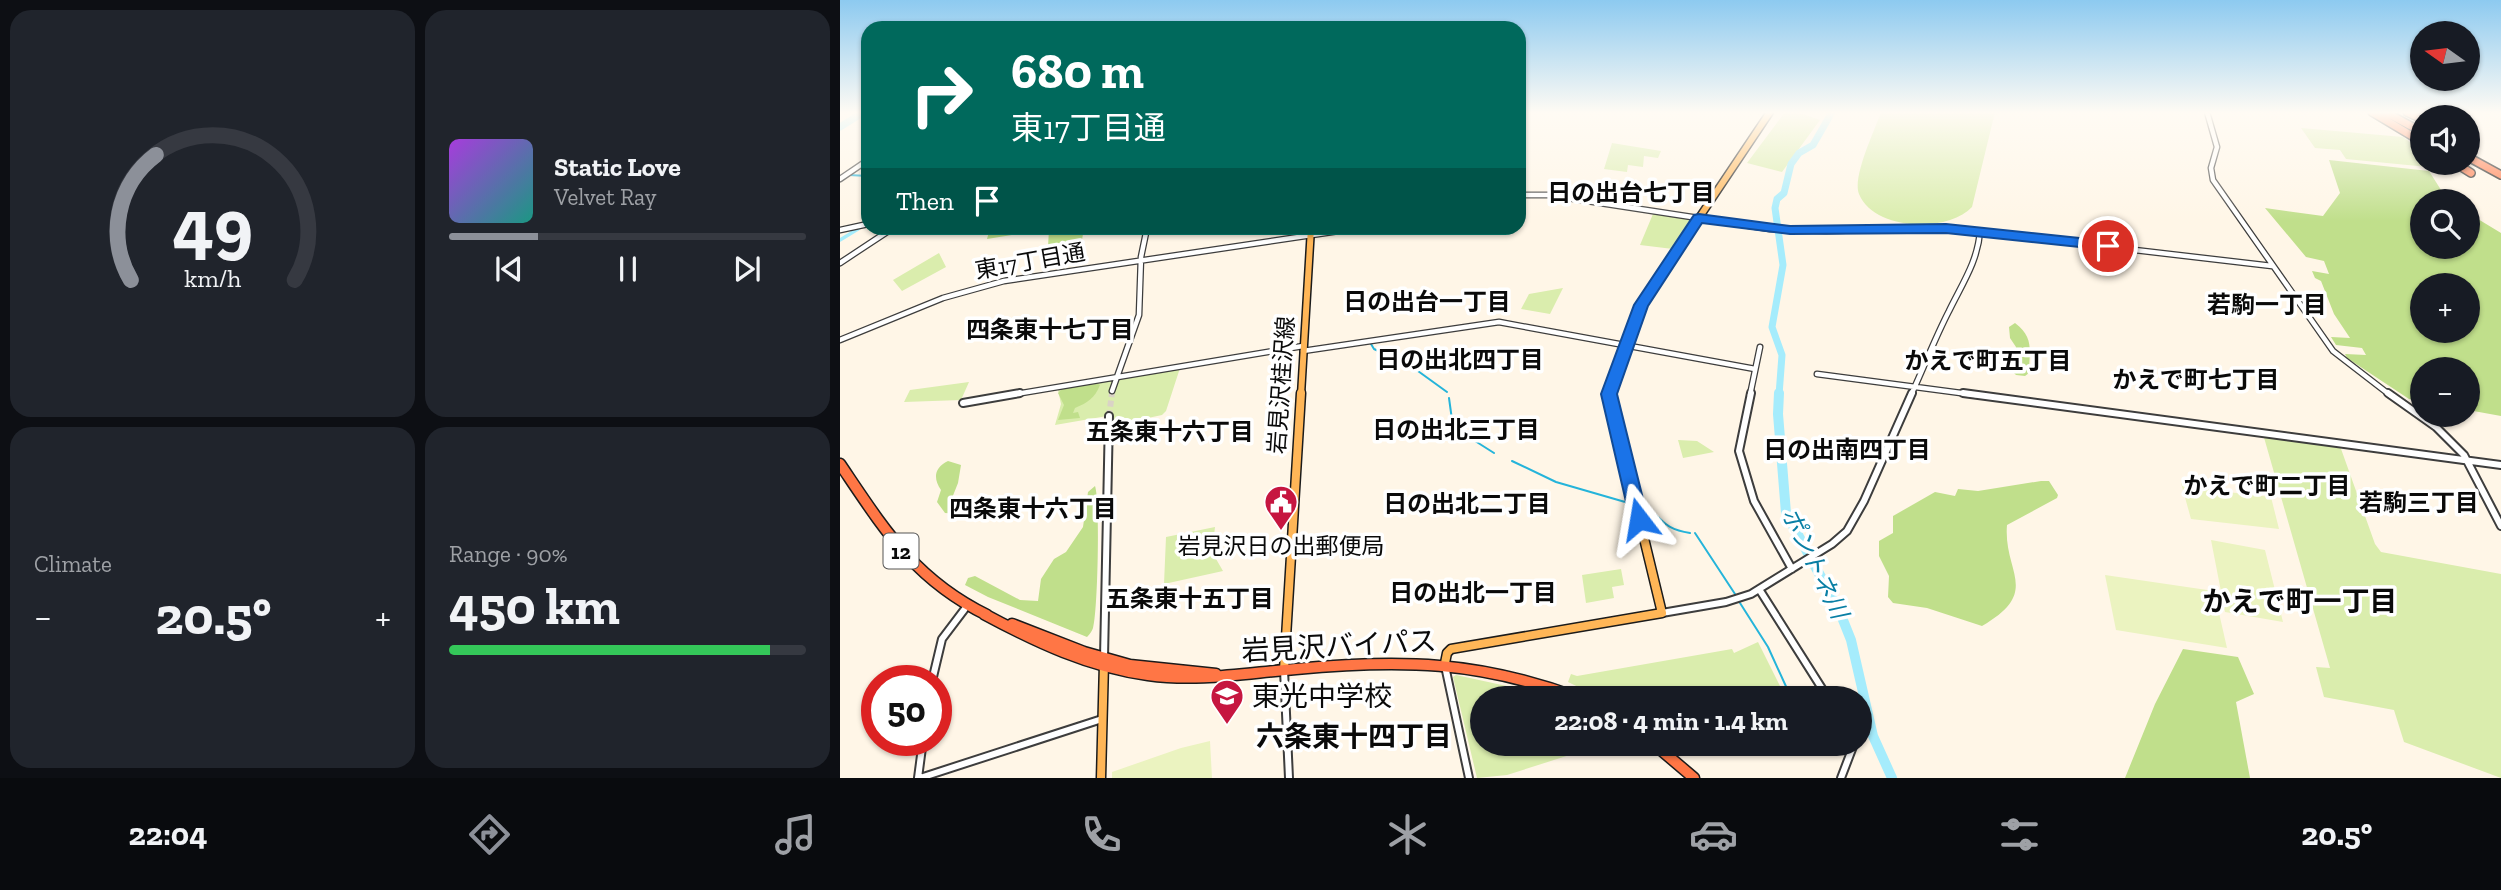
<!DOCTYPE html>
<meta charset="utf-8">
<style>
body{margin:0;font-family:"Zilla Slab","Noto Sans JP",serif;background:#20242c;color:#f1f3f6;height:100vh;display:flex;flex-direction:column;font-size:26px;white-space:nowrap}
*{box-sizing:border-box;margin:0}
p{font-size:23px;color:#9ea1a6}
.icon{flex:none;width:38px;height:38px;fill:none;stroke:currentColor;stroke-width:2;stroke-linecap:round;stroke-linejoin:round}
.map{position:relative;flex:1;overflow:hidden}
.details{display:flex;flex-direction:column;gap:10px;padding:10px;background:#0d0f14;width:840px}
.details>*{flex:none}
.banner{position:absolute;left:21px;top:21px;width:665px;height:214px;border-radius:21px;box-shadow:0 2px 5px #0004;background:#00695c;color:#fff;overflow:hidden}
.needle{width:46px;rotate:284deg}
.fabs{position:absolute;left:1570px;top:21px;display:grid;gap:14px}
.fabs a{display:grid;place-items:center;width:70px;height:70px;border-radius:50%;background:#171b24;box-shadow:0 2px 5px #0004;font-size:35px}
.speed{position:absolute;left:21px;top:665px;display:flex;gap:14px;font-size:35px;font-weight:700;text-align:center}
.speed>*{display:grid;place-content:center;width:91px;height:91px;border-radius:50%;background:#171b24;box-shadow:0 2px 5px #0004;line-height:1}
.speed .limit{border:10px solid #d22;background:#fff;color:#111}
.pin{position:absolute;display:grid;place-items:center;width:60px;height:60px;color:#fff;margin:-30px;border:4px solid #fff;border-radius:50%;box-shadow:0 2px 7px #0007}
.me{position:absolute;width:77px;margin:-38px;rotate:346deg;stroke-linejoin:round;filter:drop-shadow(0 0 5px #0008)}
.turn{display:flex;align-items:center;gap:24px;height:147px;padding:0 35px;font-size:32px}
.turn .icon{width:91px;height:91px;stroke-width:2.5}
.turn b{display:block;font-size:49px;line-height:60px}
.then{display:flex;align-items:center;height:66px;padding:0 35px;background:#0003;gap:14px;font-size:26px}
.big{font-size:52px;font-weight:700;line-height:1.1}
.details .card{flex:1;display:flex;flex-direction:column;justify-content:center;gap:10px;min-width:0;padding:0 24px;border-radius:21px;background:#20242c}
.details .dial{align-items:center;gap:0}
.dial svg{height:182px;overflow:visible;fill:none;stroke:#363941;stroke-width:7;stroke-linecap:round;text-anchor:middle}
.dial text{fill:#f1f3f6;stroke:none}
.song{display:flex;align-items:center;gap:21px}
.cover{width:84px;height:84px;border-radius:10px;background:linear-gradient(135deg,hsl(280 70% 55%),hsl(170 70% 35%))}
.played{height:7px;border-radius:4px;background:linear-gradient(90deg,#8c9099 25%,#363941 25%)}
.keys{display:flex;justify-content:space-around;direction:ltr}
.heat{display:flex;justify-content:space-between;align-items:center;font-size:38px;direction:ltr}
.charge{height:10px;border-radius:5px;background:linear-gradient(90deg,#34c759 90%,#363941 0)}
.details .tiles{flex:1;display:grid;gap:10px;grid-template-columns:repeat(2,1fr)}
.trip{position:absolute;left:630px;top:686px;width:402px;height:70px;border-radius:35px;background:#171b24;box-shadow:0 2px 5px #0004;font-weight:700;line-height:70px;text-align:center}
.menu{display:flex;height:112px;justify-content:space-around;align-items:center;background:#090b0e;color:#9ea1a6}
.menu .icon{width:49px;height:49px}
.menu .current{color:#8c9099}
.menu b{font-size:32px;color:#f1f3f6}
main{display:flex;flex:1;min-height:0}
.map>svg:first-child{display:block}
.green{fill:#daedad}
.forest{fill:#c0df8b;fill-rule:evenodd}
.pitch{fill:#ebf3c0}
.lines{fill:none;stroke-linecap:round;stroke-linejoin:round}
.stream{stroke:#25b4da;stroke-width:2}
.canal{stroke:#a5ecfc;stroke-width:3.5}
.river-far1{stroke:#a5ecfc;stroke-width:7}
.river{stroke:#a5ecfc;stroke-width:10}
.minor-tunnel-far1{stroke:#dad3c6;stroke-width:4.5;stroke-dasharray:4.5 2.5;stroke-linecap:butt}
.minor-tunnel{stroke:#dad3c6;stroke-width:6;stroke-dasharray:6 3.5;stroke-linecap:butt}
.minor-far1-casing{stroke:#3d3d3d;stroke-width:7}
.minor-casing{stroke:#3d3d3d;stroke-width:10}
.major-far1-casing{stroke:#1b1b1b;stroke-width:9}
.major-casing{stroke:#1b1b1b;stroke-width:11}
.highway-far1-casing{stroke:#1b1b1b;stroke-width:10}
.highway-casing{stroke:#1b1b1b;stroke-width:13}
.minor-far1{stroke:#fff;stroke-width:4.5}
.minor{stroke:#fff;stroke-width:6}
.major-far1{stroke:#ffb657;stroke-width:6}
.major{stroke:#ffb657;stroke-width:8}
.highway-far1{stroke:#ff7645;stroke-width:7}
.highway{stroke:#ff7645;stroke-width:10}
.route{fill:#1a73e8;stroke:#114b97;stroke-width:2}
.labels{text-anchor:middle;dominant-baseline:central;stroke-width:7;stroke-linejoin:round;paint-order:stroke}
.shield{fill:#fff;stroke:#545454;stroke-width:2}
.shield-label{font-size:21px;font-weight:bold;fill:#0a0a0a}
.street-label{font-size:23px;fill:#0a0a0a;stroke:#fff}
.poi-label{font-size:23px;fill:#0a0a0a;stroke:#fff}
.neighbourhood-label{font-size:24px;font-weight:bold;fill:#0a0a0a;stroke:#fff}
.water-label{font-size:24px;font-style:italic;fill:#097fa5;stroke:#fff}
.near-neighbourhood-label{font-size:28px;font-weight:bold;fill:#0a0a0a;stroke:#fff}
.near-street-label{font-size:28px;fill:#0a0a0a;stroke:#fff}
.near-poi-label{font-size:28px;fill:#0a0a0a;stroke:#fff;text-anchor:start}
</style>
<main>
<section class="details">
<div class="tiles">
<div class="card dial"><svg viewBox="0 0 100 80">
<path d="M14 69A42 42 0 1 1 86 69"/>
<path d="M14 69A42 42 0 0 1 25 14" stroke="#8c9099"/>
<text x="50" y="56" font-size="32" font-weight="700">49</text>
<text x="50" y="72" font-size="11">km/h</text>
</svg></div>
<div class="card">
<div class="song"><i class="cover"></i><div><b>Static Love</b><p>Velvet Ray</p></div></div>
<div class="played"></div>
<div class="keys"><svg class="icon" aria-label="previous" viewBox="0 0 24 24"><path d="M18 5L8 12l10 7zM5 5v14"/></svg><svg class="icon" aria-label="pause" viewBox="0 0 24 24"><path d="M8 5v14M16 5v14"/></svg><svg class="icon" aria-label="next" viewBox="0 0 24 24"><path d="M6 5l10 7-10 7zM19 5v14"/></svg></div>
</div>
<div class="card"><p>Climate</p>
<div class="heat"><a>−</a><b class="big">20.5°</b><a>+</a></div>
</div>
<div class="card"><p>Range · 90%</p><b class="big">450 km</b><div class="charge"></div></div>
</div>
</section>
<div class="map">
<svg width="1661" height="778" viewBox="0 0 1661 778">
<rect width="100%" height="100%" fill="#fff6e7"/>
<path class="green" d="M945,112h12l23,8 -38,52 -35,-9z
M1041,112h114l-23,95c-24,26 -98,24 -113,-13 -7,-17 16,-64 22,-82z
M1461,128l102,9 15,11 4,15h4l2,4 -82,-8 -6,-9 -25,-2z
M772,143l49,8 -3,7 -14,-2 -1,11 -15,-2 -1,7 -23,-3z
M813,214l40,6 -20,29 -33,-4z
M99,253l7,14 -44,24 -9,-11z
M723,288l-13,26 -29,-5 8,-15z
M340,368l-14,43 -4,4 -47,10 -2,-10 -58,10 6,-21 -3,-14z
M129,382l-8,18 -57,2 6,-12z
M1423,434l77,12 35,98 6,8 120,22v204l-97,-36 -10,-32 -70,-13 -8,-30 14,1z
M838,440l19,1 17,11 -31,6z
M375,527l-3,25 11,19 -59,13 2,-47z
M781,569l3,16 -12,2 2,11 -28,5 -4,-28z
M918,642l28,56h-185l-33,-16 3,-8 6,2 155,-27 2,4z
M616,675l69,15 20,8h-63v46h122l-97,31 -30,3 -24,-101z"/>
<path class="forest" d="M1489,160l100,11 19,30h-26v46h46v-34l33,20v183l-33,-6v-41h-46v32l-13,-2 -62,-41 -2,-4 21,1 -4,-7 -26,-3 -5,-8 19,1 -16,-24 -13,-33 -6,-3 -3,-7 17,3 -5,-13 -18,-4 -41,-49 58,8 17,-23zM1628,285v46h-46v-46z
M150,228h94l-2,12 -10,4 -13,19 -12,2 2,-36 -62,10z
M1175,323c20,15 14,29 14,50l-4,3 -9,-1 -4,-4 4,-24 -6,-9 -1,-11z
M258,384l2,1c-5,13 -13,18 -25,23l-2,5 5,-1 2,6 -22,2 6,-15 -6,-12 5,-5z
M108,461l13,4 -3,18 -8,20 10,7 -2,4 -13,-1 -8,-11 4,-12c-8,-12 -7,-22 7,-29z
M1201,481h8l9,14 -1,3 -50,27c-4,48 35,66 -25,101l-55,-18 -34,-5 -5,-6 1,-21 -10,-20v-15l14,-8v-17l42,-24 20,4 3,-7 20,2z
M255,486c5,13 3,124 -2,142 -1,3 -3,6 -6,9l-99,-40 -23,-12 3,-7 7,-2 45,24 18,1 3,-22 13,-20 12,-7 17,-25 5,-35z
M1343,649l55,8 16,37 -18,8 14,76h-125l30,-74z"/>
<path class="pitch" d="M1341,483l38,8 52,6 8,32 -88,-10z
M1371,540l54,10 18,72 -58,-10z
M1265,575l109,16 13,57 -111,-18z
M370,741l2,37h-100v-6l69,-24z"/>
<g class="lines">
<path class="stream" d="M9,175l19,1
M531,344l3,5 37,17 36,26
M609,398l4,29 41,26
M672,461l44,21 76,22
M801,506c23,9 17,22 49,27
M855,533l40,61
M900,603l28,44 21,46 17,5
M1020,722l9,-1"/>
<path class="canal" d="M0,240l18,-11"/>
<path class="river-far1" d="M0,127l24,-15
M939,395l3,-40 -10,-28 11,-62 -8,-57 2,-9 7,-6 7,-29 8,-11 14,-8 19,-33"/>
<path class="river" d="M939,393l-1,21 8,99 53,97 12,30 22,96 19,42"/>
<path class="minor-tunnel-far1" d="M272,395v-4"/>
<path class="minor-tunnel" d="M269,416l3,-23"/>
<defs>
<path id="minor-far1" d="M1367,112l10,35 -6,21 2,12 120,171 57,44
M0,179l28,-19
M679,195h29l222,34 56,2 120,-3 326,38
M0,230l28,-6
M0,263l53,-35
M0,340l103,-42 61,-17 355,-53
M463,351l196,-29 256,47
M977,374l159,21
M272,391l27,-76 2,-58 6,-29
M170,395l293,-49
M910,395l10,-48
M1071,395c13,-28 24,-57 38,-84 13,-27 29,-50 31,-80"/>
<path id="minor" d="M911,393l-12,58 15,50 38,68
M1123,393l538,72
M1548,393l48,34 28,28 37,71
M123,403l57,-10
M919,589l69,109
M822,613l64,-11 25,-8 81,-50 15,-13 17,-30 48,-108
M264,658l5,-242
M605,666l24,112
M444,670l5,108
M92,681l10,-42 25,-33
M78,778l5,-38
M80,778l182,-59
M1001,778l13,-34"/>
<path id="major-far1" d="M461,395l10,-167
M769,395l35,-95 126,-188"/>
<path id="major" d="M605,663l2,-10 4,-4 211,-36 -53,-220
M444,670l17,-277
M261,778l3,-115"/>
<path id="highway-far1" d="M1532,112l50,30
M1545,112l37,20
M1567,112l15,7
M1628,157l33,18
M1615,163l16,10"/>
<path id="highway" d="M0,464c44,65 74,115 147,151
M144,614c52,28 105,53 164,61 50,7 98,-2 148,-6 105,-10 183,-8 283,29
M172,624l72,28 46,13 86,9
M814,744l40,34"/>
</defs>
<use href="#minor-far1" class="minor-far1-casing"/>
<use href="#minor" class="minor-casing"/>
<use href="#major-far1" class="major-far1-casing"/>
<use href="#major" class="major-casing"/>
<use href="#highway-far1" class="highway-far1-casing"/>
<use href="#highway" class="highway-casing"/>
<use href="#minor-far1" class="minor-far1"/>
<use href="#minor" class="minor"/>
<use href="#major-far1" class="major-far1"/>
<use href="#major" class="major"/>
<use href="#highway-far1" class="highway-far1"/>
<use href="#highway" class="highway"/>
</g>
<linearGradient id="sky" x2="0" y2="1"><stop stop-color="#8dcaf0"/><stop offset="0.51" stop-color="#fffbf4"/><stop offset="1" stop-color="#fffbf4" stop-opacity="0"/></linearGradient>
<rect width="1661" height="221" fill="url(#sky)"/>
<path class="route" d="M859,214l91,12 156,-2 162,17 7,5 -7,4 -162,-17 -156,1 -88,-11 -54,83 -31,88 31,125 -3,6 -6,2 -6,-2 -3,-6 -29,-125 33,-89 60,-90z"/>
<defs>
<symbol id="civic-pin" viewBox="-11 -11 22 30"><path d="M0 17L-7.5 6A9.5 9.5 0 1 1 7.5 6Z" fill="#c61640" stroke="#fff"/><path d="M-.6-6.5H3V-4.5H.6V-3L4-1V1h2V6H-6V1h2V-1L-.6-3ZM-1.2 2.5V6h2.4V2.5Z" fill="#fff"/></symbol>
<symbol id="school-pin" viewBox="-11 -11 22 30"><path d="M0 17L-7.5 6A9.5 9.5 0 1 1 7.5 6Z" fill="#c61640" stroke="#fff"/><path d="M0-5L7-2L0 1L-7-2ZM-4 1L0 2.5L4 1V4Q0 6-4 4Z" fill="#fff"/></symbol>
</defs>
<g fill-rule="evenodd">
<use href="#civic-pin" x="422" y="483" width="38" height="52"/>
<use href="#school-pin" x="368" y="677" width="38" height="52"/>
</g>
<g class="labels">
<rect class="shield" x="43.5" y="533.5" width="35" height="35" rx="5"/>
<g class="shield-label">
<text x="61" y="551">12</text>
</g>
<g class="street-label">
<text transform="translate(190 261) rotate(-10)">東17丁目通</text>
<text transform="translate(441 385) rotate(-86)">岩見沢桂沢線</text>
</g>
<g class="poi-label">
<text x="441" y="546">岩見沢日の出郵便局</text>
</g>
<g class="neighbourhood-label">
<text x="791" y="192">日の出台七丁目</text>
<text x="587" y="301">日の出台一丁目</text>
<text x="1427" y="304">若駒一丁目</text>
<text x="210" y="329">四条東十七丁目</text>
<text x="620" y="359">日の出北四丁目</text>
<text x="1148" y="360">かえで町五丁目</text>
<text x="1356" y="379">かえで町七丁目</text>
<text x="616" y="429">日の出北三丁目</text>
<text x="330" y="431">五条東十六丁目</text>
<text x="1007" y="449">日の出南四丁目</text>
<text x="1427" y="485">かえで町二丁目</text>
<text x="1579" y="502">若駒三丁目</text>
<text x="627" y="503">日の出北二丁目</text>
<text x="193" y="508">四条東十六丁目</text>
<text x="633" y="592">日の出北一丁目</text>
<text x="350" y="598">五条東十五丁目</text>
</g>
<g class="water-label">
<text transform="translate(975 563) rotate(64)">ポントネ川</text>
</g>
<g class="near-neighbourhood-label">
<text x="1460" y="601">かえで町一丁目</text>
<text x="514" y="736">六条東十四丁目</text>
</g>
<g class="near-street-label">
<text transform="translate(499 646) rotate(-3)">岩見沢バイパス</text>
</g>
<g class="near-poi-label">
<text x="412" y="696">東光中学校</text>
</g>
</g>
</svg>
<div class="fabs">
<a><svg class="needle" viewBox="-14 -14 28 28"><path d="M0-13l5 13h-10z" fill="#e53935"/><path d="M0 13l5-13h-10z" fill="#9ea1a6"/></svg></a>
<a><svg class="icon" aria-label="sound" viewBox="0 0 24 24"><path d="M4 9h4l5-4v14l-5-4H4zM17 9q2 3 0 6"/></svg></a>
<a><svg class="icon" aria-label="search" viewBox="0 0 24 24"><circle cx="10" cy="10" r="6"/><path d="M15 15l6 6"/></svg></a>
<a>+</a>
<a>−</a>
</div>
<div class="speed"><div class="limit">50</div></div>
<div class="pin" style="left:1268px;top:246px;background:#d93025"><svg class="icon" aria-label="arrive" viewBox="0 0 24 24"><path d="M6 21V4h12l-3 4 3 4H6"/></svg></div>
<svg class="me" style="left:799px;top:519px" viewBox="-20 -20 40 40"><path d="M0-17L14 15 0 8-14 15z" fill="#1a73e8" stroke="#fff" stroke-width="4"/></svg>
<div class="trip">22:08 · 4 min · 1.4 km</div>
<div class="banner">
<div class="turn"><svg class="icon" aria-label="right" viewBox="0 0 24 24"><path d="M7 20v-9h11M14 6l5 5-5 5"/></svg><div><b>680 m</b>東17丁目通</div></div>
<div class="then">Then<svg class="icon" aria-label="arrive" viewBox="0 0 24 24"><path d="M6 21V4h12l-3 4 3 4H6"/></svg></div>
</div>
</div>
</main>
<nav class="menu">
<b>22:04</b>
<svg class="icon current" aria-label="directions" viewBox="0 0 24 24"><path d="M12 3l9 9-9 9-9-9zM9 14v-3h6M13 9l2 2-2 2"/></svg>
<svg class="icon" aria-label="music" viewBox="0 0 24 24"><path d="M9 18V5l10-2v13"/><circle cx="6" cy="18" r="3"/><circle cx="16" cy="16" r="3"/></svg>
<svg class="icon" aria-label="phone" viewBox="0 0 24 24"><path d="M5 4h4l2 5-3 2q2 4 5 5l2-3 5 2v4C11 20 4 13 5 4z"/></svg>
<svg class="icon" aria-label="climate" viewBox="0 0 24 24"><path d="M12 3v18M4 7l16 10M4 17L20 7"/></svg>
<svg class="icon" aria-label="car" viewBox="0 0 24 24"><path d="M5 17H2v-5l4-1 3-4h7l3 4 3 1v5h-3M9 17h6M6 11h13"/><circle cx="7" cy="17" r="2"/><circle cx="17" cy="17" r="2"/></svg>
<svg class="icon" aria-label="filters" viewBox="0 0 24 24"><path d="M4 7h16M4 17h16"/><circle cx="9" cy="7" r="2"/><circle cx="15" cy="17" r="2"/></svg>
<b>20.5°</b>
</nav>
